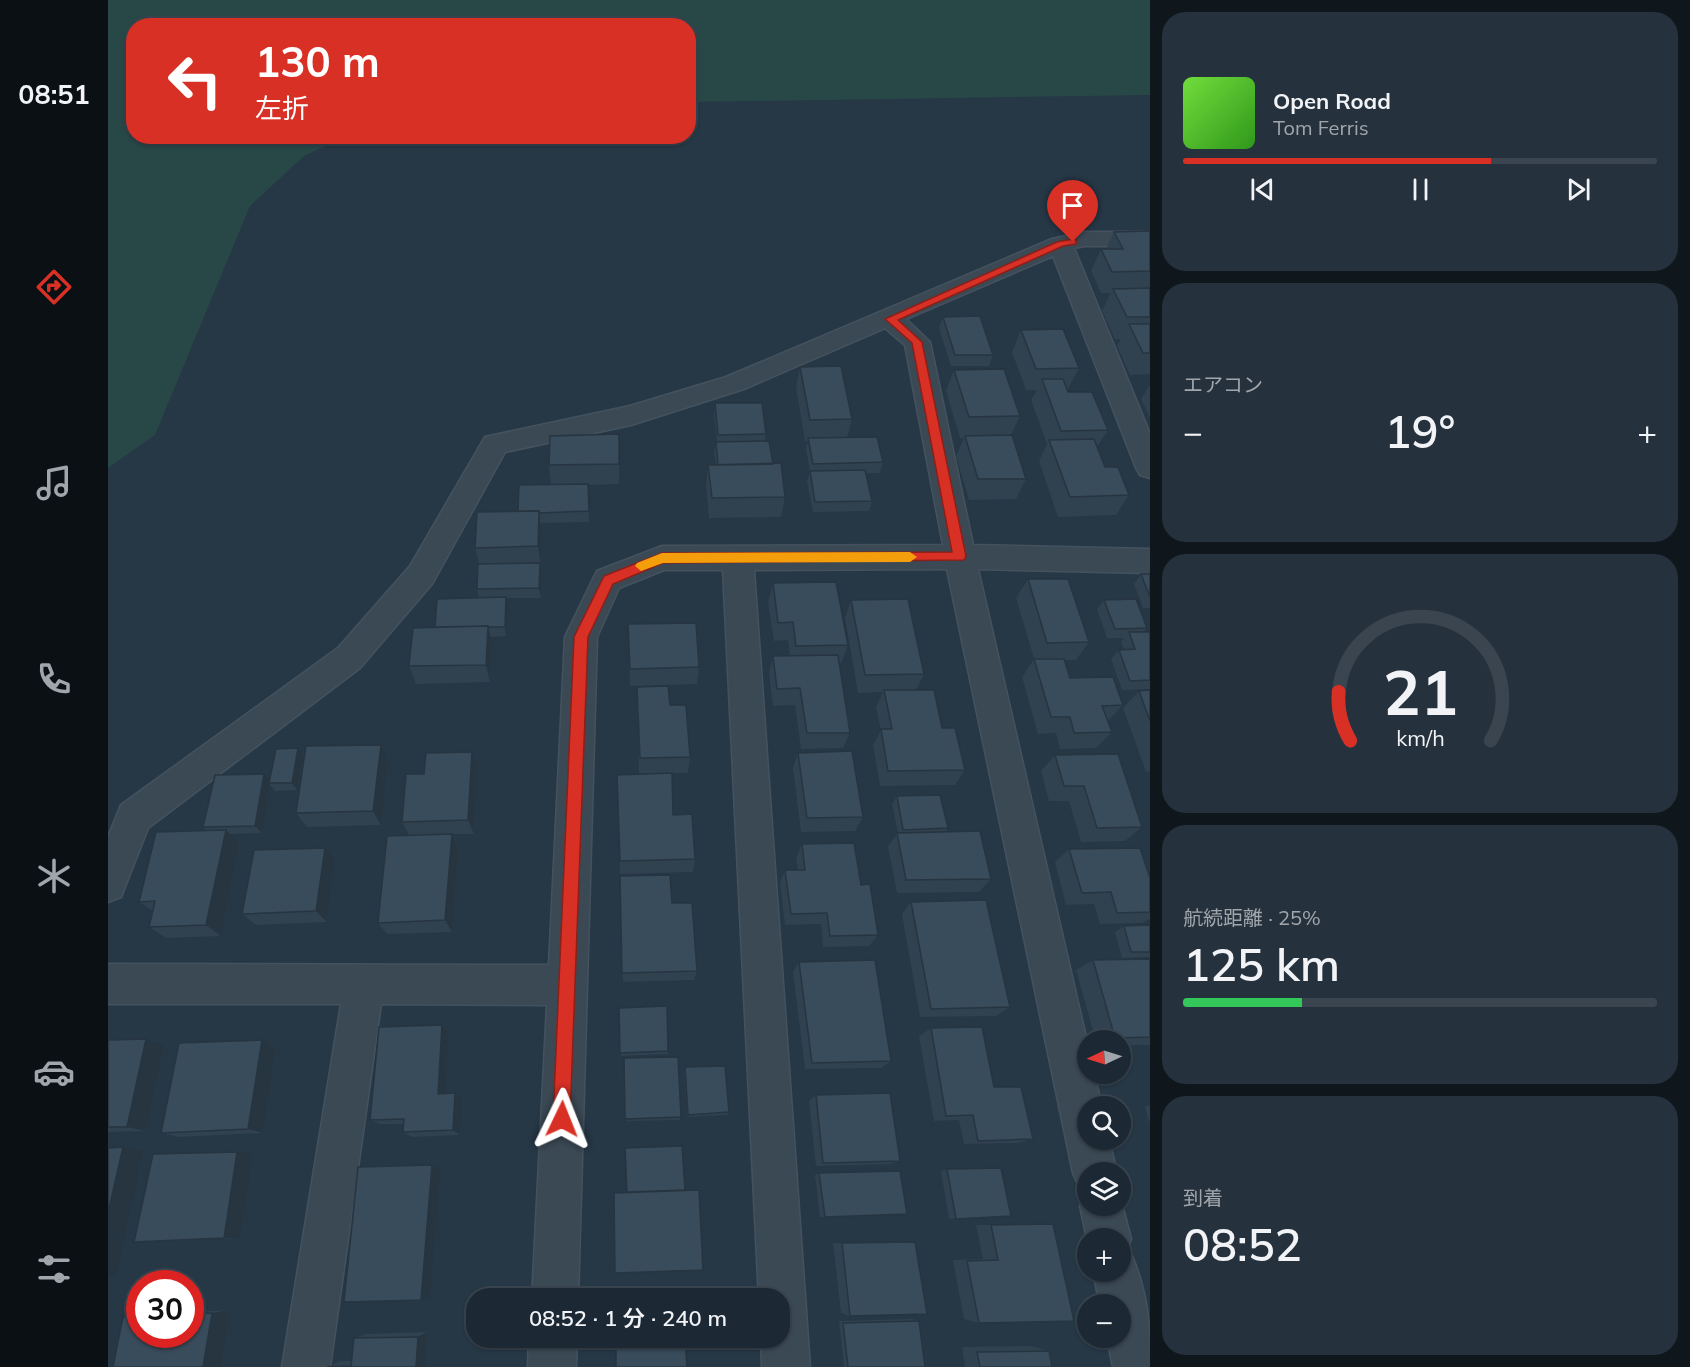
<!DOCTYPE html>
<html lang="ja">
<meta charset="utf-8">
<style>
body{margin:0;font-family:Mulish,"Noto Sans JP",sans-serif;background:#25313c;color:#f1f3f6;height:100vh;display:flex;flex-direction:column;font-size:22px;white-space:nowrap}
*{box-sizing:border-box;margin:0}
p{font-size:20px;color:#a0a6ac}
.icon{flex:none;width:33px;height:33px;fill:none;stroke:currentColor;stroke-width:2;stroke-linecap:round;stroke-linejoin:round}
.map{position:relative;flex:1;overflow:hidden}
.details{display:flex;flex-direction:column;gap:12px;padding:12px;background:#0f171d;width:540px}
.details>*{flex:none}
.hud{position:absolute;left:18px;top:18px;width:570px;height:126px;border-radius:24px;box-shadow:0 2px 4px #0004,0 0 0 2px #3a454f;background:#d93025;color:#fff;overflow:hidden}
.needle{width:39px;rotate:266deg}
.tools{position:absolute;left:969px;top:1030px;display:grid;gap:12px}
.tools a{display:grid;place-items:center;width:54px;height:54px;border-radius:50%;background:#1c2934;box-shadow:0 2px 4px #0004,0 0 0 2px #3a454f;font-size:30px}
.speed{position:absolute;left:18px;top:1270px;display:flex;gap:12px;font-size:30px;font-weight:700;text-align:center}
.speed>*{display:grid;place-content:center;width:78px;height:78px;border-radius:50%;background:#1c2934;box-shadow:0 2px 4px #0004,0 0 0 2px #3a454f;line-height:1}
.speed .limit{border:9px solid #d22;background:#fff;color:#111}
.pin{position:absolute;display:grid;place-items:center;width:51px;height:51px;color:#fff;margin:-62px -26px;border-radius:50% 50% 50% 0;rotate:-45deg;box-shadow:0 0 6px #0007}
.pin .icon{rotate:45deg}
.me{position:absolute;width:66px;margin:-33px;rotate:2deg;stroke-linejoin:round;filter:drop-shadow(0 0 4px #0008)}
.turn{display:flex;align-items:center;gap:21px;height:126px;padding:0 30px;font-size:27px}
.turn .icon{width:78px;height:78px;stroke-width:2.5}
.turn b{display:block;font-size:42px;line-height:51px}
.big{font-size:45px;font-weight:600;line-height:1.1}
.details .tile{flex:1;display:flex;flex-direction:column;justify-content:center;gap:9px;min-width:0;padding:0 21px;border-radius:24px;background:#25313c}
.details .dial{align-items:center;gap:0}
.dial svg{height:156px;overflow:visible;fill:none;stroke:#3a454f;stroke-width:7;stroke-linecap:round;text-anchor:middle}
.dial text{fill:#f1f3f6;stroke:none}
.song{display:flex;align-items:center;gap:18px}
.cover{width:72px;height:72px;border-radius:9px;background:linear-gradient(135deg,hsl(100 70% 55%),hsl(110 70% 35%))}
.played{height:6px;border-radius:3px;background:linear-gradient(90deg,#d93025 65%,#3a454f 65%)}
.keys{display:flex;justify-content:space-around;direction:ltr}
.heat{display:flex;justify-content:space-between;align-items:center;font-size:33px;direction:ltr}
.charge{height:9px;border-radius:4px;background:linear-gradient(90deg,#34c759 25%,#3a454f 0)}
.trip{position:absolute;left:358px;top:1288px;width:324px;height:60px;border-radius:24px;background:#1c2934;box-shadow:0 2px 4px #0004,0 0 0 2px #3a454f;font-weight:600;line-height:60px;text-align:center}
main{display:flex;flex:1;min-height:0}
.menu{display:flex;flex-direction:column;width:108px;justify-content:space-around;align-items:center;background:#0b1015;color:#a0a6ac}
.menu .icon{width:42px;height:42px}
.menu .on{color:#d93025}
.menu b{font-size:27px;color:#f1f3f6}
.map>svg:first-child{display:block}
.green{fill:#284747}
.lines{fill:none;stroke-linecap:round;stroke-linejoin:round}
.minor-casing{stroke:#44525e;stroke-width:3}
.minor{fill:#3b4955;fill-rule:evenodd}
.wall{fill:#30414f}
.shaded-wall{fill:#273540}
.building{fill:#384c5c;stroke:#273540;stroke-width:1.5}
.route{fill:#d93025;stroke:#8d1f18;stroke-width:1.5}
.slow{fill:#f59e0b}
</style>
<main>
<nav class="menu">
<b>08:51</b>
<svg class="icon on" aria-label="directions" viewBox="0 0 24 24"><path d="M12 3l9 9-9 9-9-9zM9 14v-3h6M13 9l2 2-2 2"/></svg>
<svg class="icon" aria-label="music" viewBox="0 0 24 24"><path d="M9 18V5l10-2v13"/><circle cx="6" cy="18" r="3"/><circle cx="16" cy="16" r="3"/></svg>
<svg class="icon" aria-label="phone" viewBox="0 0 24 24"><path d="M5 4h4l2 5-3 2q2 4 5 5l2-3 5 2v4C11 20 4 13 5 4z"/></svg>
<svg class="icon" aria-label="climate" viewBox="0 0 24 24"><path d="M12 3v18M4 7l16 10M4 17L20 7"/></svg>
<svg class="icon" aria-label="car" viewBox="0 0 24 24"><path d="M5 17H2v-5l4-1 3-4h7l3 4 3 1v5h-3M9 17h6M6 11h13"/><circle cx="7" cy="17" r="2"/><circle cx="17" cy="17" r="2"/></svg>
<svg class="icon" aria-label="filters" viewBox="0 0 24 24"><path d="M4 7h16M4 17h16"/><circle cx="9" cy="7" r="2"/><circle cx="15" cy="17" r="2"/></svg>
</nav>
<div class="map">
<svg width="1042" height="1367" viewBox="0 0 1042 1367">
<rect width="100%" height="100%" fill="#263746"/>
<path class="green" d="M0,0h1042v95l-461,7 -1,-76h-554v110l211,1 -41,19 -54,50 -95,229 -47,33z"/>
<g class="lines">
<defs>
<path id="minor" d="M977,232h65v14h-65l-11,2 76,186v44l-10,-3 -4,-7 -83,-212 -147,63 24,23 43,203 177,4v24l-172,-4 110,477v28h6l8,33h-14v33h21l8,33h-29v33h32v-9l11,42 -5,14 6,3c16,38 18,70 18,111h-37l-6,-29h13v-33h-20l-7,-33h27v-33h-32v2l-1,-2 -7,-33 6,-15 -6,-3 -7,-15 -126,-604 -193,1 56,797h-48l-1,-29h19v-39h-21l-36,-729h-59l-45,18 -22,49 -19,662h-46l15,-294 -166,-1 -51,363h-48l59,-363h-233v-40l441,1 16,-328 32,-66 65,-25 281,-1 -38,-200 -20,-17 -141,61 -113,36 -126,27 -73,132 -72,84 -212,160 -27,69 -13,5v-65l13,-32 217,-157 72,-82 75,-129 145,-31 96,-29 326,-138z
M421,1338h48l-1,29h-48z"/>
</defs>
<use href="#minor" class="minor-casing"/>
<use href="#minor" class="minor"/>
</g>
<path class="wall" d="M1042,231v143l-20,1 -13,-29 4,-7h-6l-13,-28 9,-18h-10l-10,-22 10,-22h5l8,-17z
M835,317l50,38 -4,11h-38l-12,-38z
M913,330l58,38 -11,21h-1l1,3 40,38 -11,17 8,20 24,28 -13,20 -58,2 -19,-56 8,-17 -16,-44 6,-10h-11l-14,-38z
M692,367l52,52 -5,19 36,24 -3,11h-14l6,28 -3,10 -56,1 -6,-30 3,-11 -4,-22 2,-8h-3l-9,-53z
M846,370l66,46 -9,19 15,44 -10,20 -47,1 -13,-44 8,-18h-4l-14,-47z
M1042,385v33l-9,-19z
M607,403l51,31 -1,7 20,56 -4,20 -72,1 -3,-33 2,-20h8l-2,-12 2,-11h1l-3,-28z
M511,434v50l-31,1 1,37 -49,1 1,8v34h-1l1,8v25h-35l2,9 -2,29 -16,1 2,7 -2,38 -74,2 -7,-18 26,-39 44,-29 -2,-9 2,-25 -4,-16 76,-64 -2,-19z
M1033,574h9v34h-7l-9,-24z
M920,579l61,63 -13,18h-11l5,18 53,27 -15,16 4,11 -16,16 -36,1 -4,-16 -18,1 -16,-57 12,-18 -18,-61z
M665,583l75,62 -7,18h-2l11,70 -7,15 -42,1 -6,-44 -22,1 -4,-33 4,-17 17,-1 -2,-15 -14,1 -6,-39z
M743,600l73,74 -8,16 26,38 23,42 -10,15 -75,1 -7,-41 8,-15 -5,-23 7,-15 -25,1 -13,-75z
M996,600l43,28 -4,4h7v57l-28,1 -11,-31 8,-9 5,-1 -3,-7 3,-4h-17l-10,-29z
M520,624l71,43 -2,17 -67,2z
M529,687l33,18 20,52 -2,16 -49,1z
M1042,690v81l-4,1 -23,-64 16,-17z
M190,748l5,9 -6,33 -22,1 -5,-6 -8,48 -33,1 10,10 -18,92 -55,2 -17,-11 4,-16 -14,-9 68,-71 -4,-4 67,-47z
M690,753l65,64 -8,14 -54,1 -8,-64z
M947,755l87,72 -17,14 -44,1 -12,-41h-20l-8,-30z
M280,760l-7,65 -74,2 -11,-14z
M369,767l-3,67h-22l6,14 -6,84 -65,2 -9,-11 31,-88 -7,-13 22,-48z
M509,775l56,40 22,44 -2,13 -73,2z
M789,796l51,32 -3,4 46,47 -12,13 -82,1 -9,-47 10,-13 -6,-29z
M694,844l59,41 17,50 -9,11 -46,1 -2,-23 -36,1 -5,-42 5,-13h13l-2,-12z
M961,849l81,29v41l-8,4 -42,1 -6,-20 -28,1 -11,-43z
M227,861l-8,61 -71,3 -14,-11z
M512,876l52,27 25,68 -3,9 -71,2z
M803,902l99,105 -14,9 -76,1 -18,-103z
M1042,925v32l-28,1 -7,-26 9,-6z
M1042,959v86h-30v-4h-24l-20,-71 17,-10z
M691,962l92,99 -10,7 -76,1 -12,-97z
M511,1008l49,43v3l-47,2z
M823,1028l63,59 39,52 -16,4 -53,1 -5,-24 -25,1 -15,-85z
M341,1033l-4,61 17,5 -2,36 -48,2 -9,-5 1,-8h-24l-10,-4z
M0,1040l56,6 -18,85 -38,1z
M168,1048l-13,85 -84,4 -18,-4z
M516,1058l57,59 -1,3 -54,1z
M577,1067l44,45 -2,3 -40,2 -3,-46z
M708,1095l84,66 -11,3 -73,2 -7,-65z
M1042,1105v19l-5,-17z
M145,1155l-13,83 -106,4z
M839,1169l64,47 -62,3 -8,-48z
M711,1173l82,42 -81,2 -5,-42z
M945,1224l-74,99 -15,-4 -11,-59 30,-1 -7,-34z
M807,1242l-65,74 -9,-3 -8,-70z
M122,1310l-9,57h-108l10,-50 17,-2v20h50v-23z
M804,1319l7,2 6,46h-81l-5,-46z
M319,1332l-2,35h-98l13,-6h11l3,-23 12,-4z
M923,1346l18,5 3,16h-87l-3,-20z"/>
<path class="shaded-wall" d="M431,511l2,20v34l-3,-19z
M432,563l1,10v25l-2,-10z
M398,597l2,10 -2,29 -1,-9z
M380,626l4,18 -2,38 -4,-17z
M273,745l7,15 -7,65 -8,-14z
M190,748l5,9 -6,33 -5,-7z
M364,752l5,15 -3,67 -6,-14z
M156,774l7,7 -2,2 1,2 -8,48 -7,-7z
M118,830l13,14 -18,92 -15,-11z
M344,834l6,14 -6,84 -7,-12z
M217,848l10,13 -8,61 -11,-11z
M334,1025l7,8 -4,66 -7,-5z
M38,1039l18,7 -18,85 -19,-4z
M154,1040l14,8 -13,85 -15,-4z
M347,1093l7,6 -2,36 -7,-5z
M15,1147l20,4 -27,126h-8v-64z
M129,1152l16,3 -13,83h-16z
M324,1165l8,3 -10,130 -9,2z
M122,1310l-9,57h-18l9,-54z
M319,1332l-2,35h-9l2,-30z"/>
<path class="building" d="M1042,231v40l-38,1 -11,-23h22l-9,-17z
M1042,288v29h-23l-14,-28z
M872,316l13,39h-38l-12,-38z
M1021,324h21v29h-7z
M955,329l16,39 -43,1 -15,-39z
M733,366l11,53 -42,1 -10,-53z
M896,369l16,47 -51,1 -15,-47z
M934,379h21l5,13h24l16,38 -47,1z
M607,403h47l4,31 -48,1z
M511,434v30l-70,1 1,-29z
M904,435l14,44h-48l-13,-43z
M769,437l6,25 -70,2 -5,-26z
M986,439l11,28h13l11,28 -59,2 -21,-57z
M661,441l4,23 -55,1 -2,-23z
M673,463l4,34 -73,1 -4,-33z
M757,470l7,31 -57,1 -5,-31z
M480,484l1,27 -50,2v-2h-21l1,-26z
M431,511l-1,35 -63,2 2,-36z
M432,563l-1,25 -62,1 1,-25z
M1033,574h9v23z
M920,579h40l21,63 -42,1z
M728,582l12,63 -52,1 -3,-24 -15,1 -5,-40z
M398,597l-1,30h-17v-1l-53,1 2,-28z
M800,599l16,75 -59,1 -14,-75z
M1028,599l11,29 -32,1 -11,-29z
M588,623l3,44 -69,2 -2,-45z
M380,626l-2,39 -77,1 4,-38z
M1021,632h21v48l-20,1 -11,-31 16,-1z
M730,655l12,78h-43l-7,-45 -23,1 -4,-33z
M926,659h30l6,19 43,-1 10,28 -21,1 10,26 -38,1 -4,-16h-19z
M560,686l2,19h16l4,52 -50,1 -3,-71z
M776,690h50l8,38h13l10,42 -77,1 -7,-42h11z
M1042,690v31l-11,-30z
M273,745l-8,66 -77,2 10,-67z
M190,748l-6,35h-23l7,-34z
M744,751l11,66 -56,1 -9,-65z
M364,752l-4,68 -66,2 4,-48h18l2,-21z
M1010,754l24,73 -45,1 -13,-42h-20l-9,-31z
M564,773l1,42 19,-1 3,45 -75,2 -3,-86z
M156,774l-9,52 -52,1 12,-52z
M832,795l8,33 -45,2 -6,-34z
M118,830l-20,95 -57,2 6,-26 -16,1 17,-70z
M872,831l11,48 -85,1 -9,-47z
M344,834l-7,86 -67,3 9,-87z
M746,843l7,42 9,-1 8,51 -48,1 -3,-23 -36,1 -6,-44h20l-3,-26z
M217,848l-9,63 -74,3 12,-64z
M1032,848l10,30v34l-33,1 -6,-21 -29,1 -13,-44z
M562,875l2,28h20l5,68 -75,2 -2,-97z
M878,900l24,107 -79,2 -20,-107z
M1042,925v27h-19l-7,-26z
M1042,959v78l-35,1 -22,-78z
M767,960l16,101 -79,2 -13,-101z
M559,1006l1,45 -48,2 -1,-45z
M334,1025l-4,69 17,-1 -2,37 -50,2 1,-13 -34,1 9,-93z
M874,1027l12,60h27l12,52 -55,2 -5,-26 -27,1 -15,-88z
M38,1039l-19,88h-19v-87z
M154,1040l-14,89 -87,4 18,-90z
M570,1057l3,60 -56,2 -1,-61z
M617,1066l4,46 -41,3 -3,-48z
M782,1093l10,68 -77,2 -7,-68z
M574,1146l3,44 -58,2 -2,-44z
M15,1147l-15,66v-65z
M129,1152l-13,86 -90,4 19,-88z
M324,1165l-11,135 -77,2 14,-135z
M893,1168l10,48 -55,3 -9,-50z
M792,1171l7,43 -82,3 -6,-44z
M591,1190l4,80 -88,3 -1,-80z
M945,1224l21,97 -95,2 -12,-62 31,-1 -7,-35z
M807,1242l12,72 -77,2 -8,-73z
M104,1313l-9,54h-90l10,-50h17v18h50v-21z
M811,1321l6,46h-77l-5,-44z
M310,1337l-2,30h-89l24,-1 3,-28z
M508,1338h69l2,29h-71z
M941,1351l3,16h-72l-3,-15z"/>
<path class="route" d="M965,239h3v5l-13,2 -165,74 24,22 44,214 -2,4 -301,3 -50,21 -25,53 -18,482 -2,6 -6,3 -7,-3 -2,-6 21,-482 30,-61 58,-23 290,-1 -40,-209 -27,-24 172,-77z"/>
<path class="slow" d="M802,552l7,5 -7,5 -247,1 -22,8 -6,-5 2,-3 25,-10z"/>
</svg>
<div class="tools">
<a><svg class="needle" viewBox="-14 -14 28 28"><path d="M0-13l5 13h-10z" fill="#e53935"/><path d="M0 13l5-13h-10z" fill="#a0a6ac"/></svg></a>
<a><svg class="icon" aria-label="search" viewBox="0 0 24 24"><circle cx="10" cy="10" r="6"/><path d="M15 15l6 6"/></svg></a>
<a><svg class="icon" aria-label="layers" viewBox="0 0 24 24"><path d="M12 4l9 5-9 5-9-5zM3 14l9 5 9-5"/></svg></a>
<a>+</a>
<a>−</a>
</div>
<div class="speed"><div class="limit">30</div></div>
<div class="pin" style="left:965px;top:242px;background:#d93025"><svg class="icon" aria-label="arrive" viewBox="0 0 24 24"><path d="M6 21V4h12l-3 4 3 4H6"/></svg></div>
<svg class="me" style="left:454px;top:1119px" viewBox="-20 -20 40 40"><path d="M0-17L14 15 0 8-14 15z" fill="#d93025" stroke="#fff" stroke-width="4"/></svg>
<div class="trip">08:52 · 1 分 · 240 m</div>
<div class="hud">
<div class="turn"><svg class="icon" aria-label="left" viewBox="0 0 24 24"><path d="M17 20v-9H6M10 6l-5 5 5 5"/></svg><div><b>130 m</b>左折</div></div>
</div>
</div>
<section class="details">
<div class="tile">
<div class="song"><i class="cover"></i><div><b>Open Road</b><p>Tom Ferris</p></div></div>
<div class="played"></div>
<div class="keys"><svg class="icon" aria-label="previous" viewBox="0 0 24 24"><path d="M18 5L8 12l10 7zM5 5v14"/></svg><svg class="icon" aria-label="pause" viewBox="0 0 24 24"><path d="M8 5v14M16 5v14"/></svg><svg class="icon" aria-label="next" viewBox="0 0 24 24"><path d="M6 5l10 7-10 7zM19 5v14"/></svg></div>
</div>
<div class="tile"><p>エアコン</p>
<div class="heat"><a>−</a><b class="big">19°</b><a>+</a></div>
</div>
<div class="tile dial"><svg viewBox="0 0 100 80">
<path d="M14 69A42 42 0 1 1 86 69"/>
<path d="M14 69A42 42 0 0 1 8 44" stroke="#d93025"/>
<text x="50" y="56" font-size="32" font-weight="700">21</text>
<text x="50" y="72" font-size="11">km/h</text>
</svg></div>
<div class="tile"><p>航続距離 · 25%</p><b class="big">125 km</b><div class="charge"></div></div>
<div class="tile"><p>到着</p><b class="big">08:52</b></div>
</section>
</main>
